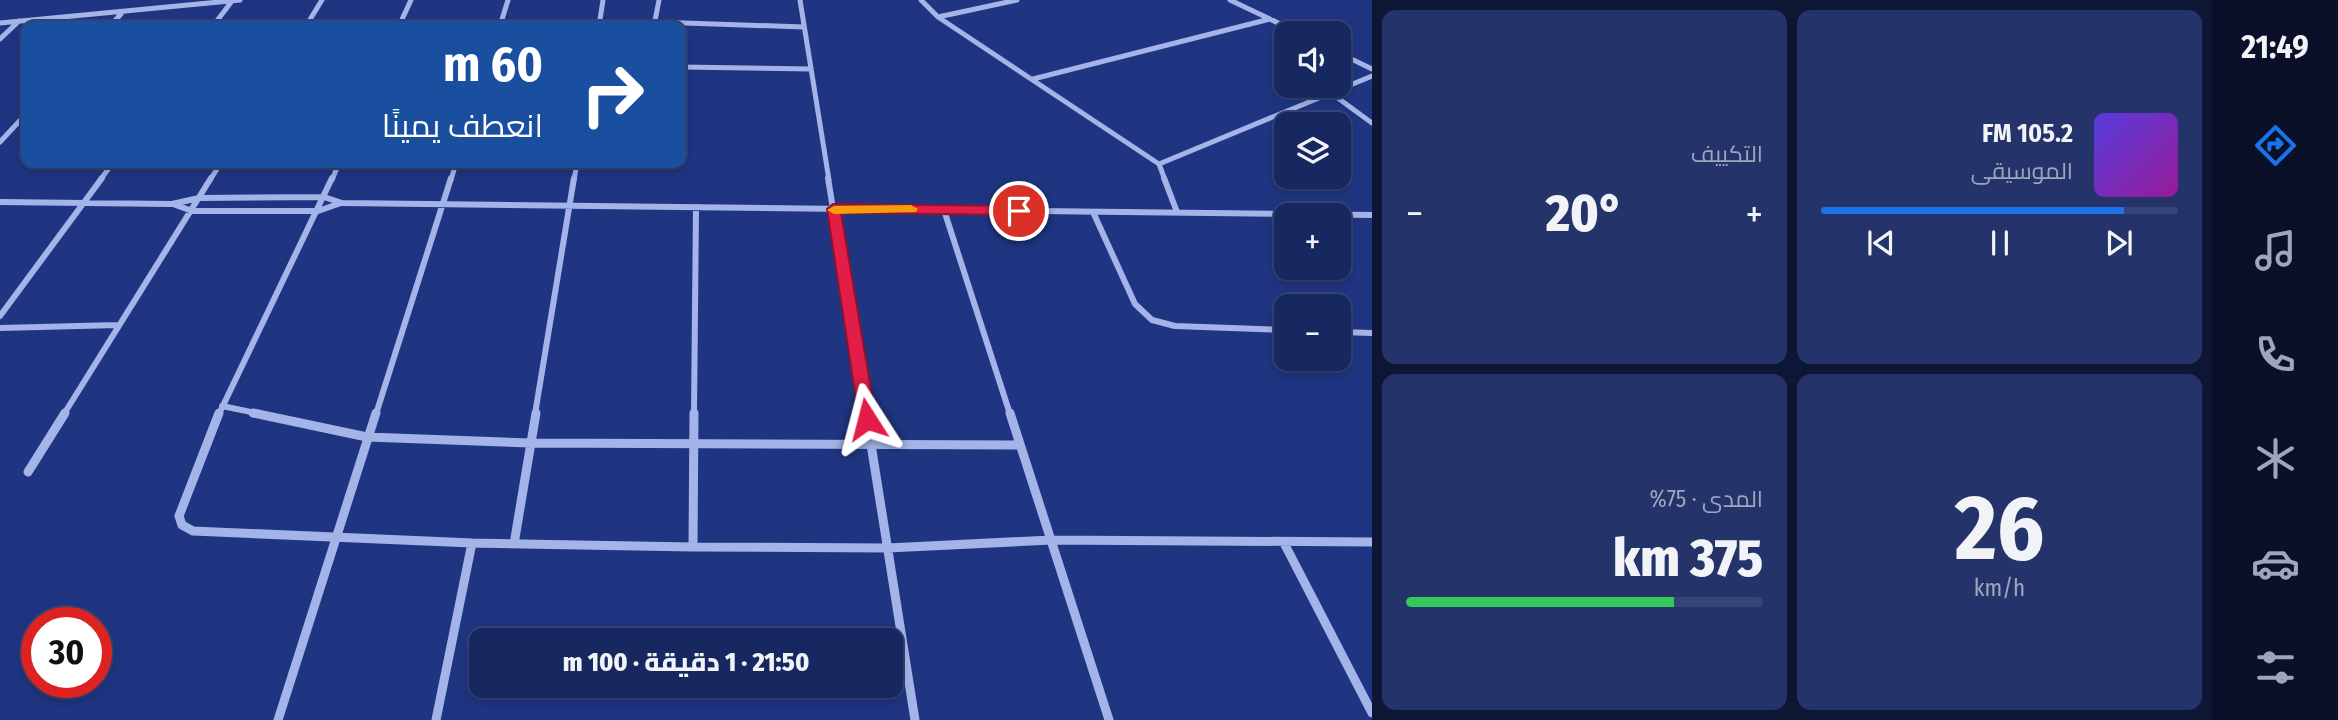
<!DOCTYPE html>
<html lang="ar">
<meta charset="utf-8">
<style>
body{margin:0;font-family:"Fira Sans Condensed",Cairo,sans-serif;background:#24346a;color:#f1f3f6;direction:rtl;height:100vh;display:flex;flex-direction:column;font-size:26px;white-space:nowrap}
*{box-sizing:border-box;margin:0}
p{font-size:23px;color:#9ea6bd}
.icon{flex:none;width:38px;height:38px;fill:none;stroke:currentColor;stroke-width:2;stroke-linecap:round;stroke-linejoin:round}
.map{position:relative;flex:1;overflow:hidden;direction:ltr}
.panel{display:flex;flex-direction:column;gap:10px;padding:10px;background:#0d1635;width:840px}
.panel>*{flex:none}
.guide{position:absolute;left:21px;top:21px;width:665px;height:147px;border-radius:14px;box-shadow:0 4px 10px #0003,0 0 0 2px #364476;direction:rtl;background:#1a4fa0;color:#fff;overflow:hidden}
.fabs{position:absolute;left:1274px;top:21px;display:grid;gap:14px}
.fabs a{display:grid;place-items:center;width:77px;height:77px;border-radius:14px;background:#172861;box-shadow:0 4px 10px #0003,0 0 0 2px #364476;font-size:35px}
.speed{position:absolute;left:21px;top:607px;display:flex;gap:14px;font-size:35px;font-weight:700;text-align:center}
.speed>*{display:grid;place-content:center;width:91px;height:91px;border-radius:50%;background:#172861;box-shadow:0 4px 10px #0003,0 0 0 2px #364476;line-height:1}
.speed .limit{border:10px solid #d22;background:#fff;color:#111}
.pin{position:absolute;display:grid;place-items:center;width:60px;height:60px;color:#fff;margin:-30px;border:4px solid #fff;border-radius:50%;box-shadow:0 2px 7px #0007}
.me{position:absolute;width:77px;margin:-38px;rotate:351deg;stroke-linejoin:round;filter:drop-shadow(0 0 5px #0008)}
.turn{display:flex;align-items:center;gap:24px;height:147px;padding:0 28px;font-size:32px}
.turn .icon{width:91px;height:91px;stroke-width:2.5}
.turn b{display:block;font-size:49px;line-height:60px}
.big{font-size:52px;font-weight:800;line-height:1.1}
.panel .card{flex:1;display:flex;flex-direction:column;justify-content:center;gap:10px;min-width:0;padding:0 24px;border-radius:14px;background:#24346a}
.panel .dial{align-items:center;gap:0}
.dial b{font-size:91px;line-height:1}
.song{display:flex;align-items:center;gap:21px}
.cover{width:84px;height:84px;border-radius:10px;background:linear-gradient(135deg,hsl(250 70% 55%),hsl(300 70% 35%))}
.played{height:7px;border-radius:4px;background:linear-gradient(90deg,#1a73e8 85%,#364476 85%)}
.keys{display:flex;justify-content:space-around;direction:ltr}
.heat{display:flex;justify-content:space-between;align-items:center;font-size:38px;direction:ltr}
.charge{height:10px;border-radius:5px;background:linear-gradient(90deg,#34c759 75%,#364476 0)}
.panel .tiles{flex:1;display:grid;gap:10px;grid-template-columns:repeat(2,1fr)}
.trip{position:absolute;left:469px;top:628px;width:434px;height:70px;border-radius:14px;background:#172861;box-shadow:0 4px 10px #0003,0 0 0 2px #364476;font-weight:800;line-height:70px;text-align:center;direction:rtl}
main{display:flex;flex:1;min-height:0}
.tab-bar{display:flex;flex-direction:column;width:126px;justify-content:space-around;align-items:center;background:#091027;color:#9ea6bd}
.tab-bar .icon{width:49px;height:49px}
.tab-bar .current{color:#1a73e8}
.tab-bar b{font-size:32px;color:#f1f3f6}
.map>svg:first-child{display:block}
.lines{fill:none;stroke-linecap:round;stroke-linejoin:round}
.minor-far2{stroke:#a4b4e8;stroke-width:5}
.minor-far1{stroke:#a4b4e8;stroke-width:6}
.minor{stroke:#a4b4e8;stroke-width:9}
.route{fill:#e11d48;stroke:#92132f;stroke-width:2}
.slow{fill:#f59e0b}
</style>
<main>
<nav class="tab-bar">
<b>21:49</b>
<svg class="icon current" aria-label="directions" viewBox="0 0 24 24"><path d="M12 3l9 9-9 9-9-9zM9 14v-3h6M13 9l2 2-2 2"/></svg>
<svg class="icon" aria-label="music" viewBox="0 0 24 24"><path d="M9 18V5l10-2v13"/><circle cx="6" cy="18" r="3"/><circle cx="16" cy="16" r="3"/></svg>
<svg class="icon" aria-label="phone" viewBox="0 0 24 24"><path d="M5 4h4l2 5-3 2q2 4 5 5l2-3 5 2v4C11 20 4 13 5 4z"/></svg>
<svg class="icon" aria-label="climate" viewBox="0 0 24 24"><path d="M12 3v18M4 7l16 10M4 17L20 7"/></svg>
<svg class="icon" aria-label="car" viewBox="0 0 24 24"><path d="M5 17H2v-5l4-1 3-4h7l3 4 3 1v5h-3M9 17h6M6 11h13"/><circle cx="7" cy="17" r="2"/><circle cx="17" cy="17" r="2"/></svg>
<svg class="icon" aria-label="filters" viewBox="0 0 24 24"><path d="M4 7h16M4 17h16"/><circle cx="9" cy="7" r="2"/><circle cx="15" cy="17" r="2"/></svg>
</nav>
<section class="panel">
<div class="tiles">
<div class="card">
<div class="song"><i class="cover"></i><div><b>105.2 FM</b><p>الموسيقى</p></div></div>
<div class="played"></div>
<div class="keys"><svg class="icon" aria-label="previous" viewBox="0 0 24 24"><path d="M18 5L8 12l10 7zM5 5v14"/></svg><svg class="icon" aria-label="pause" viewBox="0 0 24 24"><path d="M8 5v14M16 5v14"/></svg><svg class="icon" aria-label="next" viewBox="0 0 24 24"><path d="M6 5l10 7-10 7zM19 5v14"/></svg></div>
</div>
<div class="card"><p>التكييف</p>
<div class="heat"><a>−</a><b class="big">20°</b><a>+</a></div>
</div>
<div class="card dial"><b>26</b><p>km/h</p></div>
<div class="card"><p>المدى · 75%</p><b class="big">375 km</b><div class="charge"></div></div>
</div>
</section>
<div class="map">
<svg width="1372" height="720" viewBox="0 0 1372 720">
<rect width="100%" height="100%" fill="#1f3581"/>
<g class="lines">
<path class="minor-far2" d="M800,0l29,180
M921,0l17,17 221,147 6,16
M1230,0l69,33
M938,17l79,-17
M656,22l148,5
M0,23l240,-23
M110,26l11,-12
M213,26l19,-25
M306,26l16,-26
M399,26l12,-26
M500,26l8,-26
M599,26l4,-26
M654,26l5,-26
M0,39l19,-18
M1339,53l33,16
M681,67l130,2
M1033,79l237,-60
M1331,93l41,30
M0,142l26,-28
M1159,164l213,-88
M100,180l13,-17
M210,180l11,-17
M332,180l7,-17
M451,180l5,-17
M574,180l3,-17"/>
<path class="minor-far1" d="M828,178l38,236
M1164,178l13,34
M0,202l172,2 27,-6 125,-1 18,6 1030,12
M173,204l19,7h126l23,-8
M944,210l66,204
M1093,212l42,92 17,16 23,6 111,4
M0,316l102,-138
M0,328l118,-3
M1339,332l33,1
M222,406l39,8
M64,414l147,-236
M219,414l113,-236
M376,414l75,-236
M535,414l39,-236
M694,414l2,-207"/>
<path class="minor" d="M219,413l-40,103 3,9 11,6 279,12 221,4 195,1 163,-8 321,2
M253,413l114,24 164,6 489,2
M866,413l49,307
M1010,413l99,307
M28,472l37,-59
M1284,543l88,170
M514,544l22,-131
M693,547l1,-134
M278,720l98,-307
M436,720l36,-177"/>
</g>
<path class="route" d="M833,204l186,2 6,5 -6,4 -178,-2 35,206 -3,4h-12l-2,-4 -32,-210z"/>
<path class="slow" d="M911,205l7,4 -2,3 -82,2 -7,-4 7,-4z"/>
</svg>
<div class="fabs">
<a><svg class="icon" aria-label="sound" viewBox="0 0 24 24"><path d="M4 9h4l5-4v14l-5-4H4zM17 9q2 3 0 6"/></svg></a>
<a><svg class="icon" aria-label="layers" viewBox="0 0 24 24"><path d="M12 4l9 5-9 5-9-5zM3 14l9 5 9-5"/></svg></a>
<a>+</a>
<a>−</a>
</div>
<div class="speed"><div class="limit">30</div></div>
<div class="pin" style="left:1019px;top:211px;background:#d93025"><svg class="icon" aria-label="arrive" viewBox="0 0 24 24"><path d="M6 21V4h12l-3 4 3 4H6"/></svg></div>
<svg class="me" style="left:867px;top:419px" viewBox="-20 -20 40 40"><path d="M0-17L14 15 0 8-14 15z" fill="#e11d48" stroke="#fff" stroke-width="4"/></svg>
<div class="trip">21:50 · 1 دقيقة · 100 m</div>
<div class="guide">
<div class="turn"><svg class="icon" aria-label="right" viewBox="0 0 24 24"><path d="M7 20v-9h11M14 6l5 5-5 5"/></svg><div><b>60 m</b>انعطف يمينًا</div></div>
</div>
</div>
</main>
